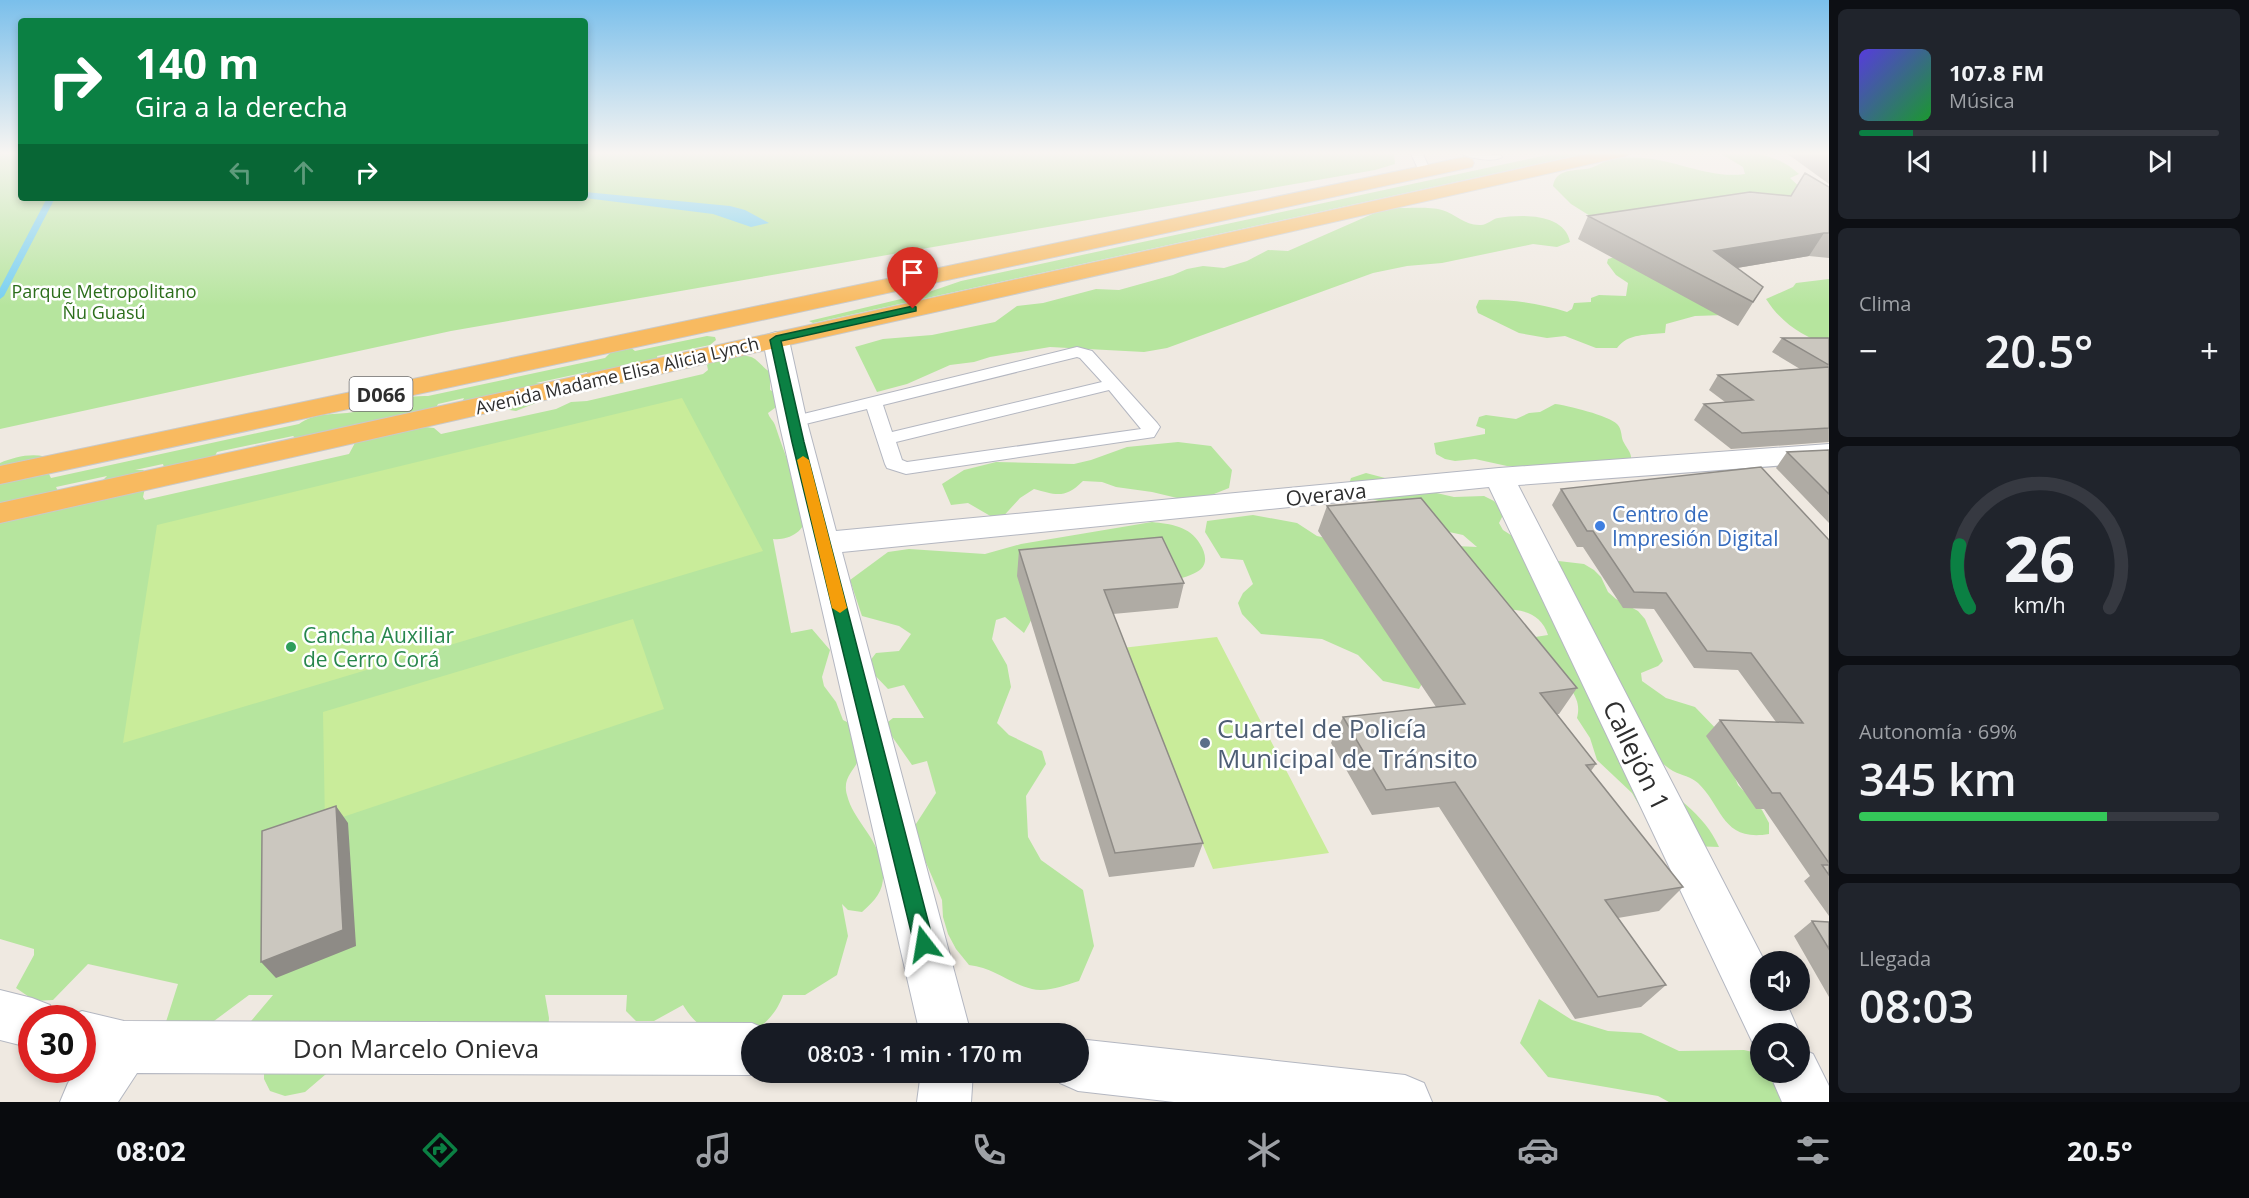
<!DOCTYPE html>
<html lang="es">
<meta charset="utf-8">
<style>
body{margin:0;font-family:"Open Sans",sans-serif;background:#20242c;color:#f1f3f6;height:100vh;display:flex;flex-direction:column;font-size:22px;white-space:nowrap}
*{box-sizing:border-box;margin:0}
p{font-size:20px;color:#9ea1a6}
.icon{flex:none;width:33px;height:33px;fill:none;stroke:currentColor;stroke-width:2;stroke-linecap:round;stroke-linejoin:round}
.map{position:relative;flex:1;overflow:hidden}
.side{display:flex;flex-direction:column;gap:9px;padding:9px;background:#0d0f14;width:420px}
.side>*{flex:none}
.banner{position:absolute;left:18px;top:18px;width:570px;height:183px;border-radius:6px;box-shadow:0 3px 9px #0003;background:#0b8043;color:#fff;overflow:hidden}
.controls{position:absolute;left:1750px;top:951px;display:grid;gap:12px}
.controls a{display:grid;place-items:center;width:60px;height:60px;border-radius:50%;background:#171b24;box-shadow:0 3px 9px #0003;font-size:30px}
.speed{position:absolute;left:18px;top:1005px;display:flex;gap:12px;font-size:30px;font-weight:700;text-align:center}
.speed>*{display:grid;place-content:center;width:78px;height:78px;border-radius:50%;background:#171b24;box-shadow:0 3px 9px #0003;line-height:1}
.speed .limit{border:9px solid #d22;background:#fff;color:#111}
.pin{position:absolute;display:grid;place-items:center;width:51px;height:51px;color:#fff;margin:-62px -26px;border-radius:50% 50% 50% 0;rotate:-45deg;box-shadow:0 0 6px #0007}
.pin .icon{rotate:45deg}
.me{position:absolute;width:66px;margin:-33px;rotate:346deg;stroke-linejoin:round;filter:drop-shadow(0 0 4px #0008)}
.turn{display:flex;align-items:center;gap:21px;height:126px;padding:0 18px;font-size:27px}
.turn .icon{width:78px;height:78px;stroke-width:2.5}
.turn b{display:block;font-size:42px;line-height:51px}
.lanes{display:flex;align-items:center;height:57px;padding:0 18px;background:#0003;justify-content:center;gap:30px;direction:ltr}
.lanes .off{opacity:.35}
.big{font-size:45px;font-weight:600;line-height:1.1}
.side .widget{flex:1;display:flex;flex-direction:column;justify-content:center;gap:9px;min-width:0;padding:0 21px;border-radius:9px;background:#20242c}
.side .dial{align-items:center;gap:0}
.dial svg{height:156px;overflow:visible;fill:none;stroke:#363941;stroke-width:7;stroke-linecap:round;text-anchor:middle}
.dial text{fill:#f1f3f6;stroke:none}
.song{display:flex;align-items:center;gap:18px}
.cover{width:72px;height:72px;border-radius:9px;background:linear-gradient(135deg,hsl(250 70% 55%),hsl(130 70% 35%))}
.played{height:6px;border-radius:3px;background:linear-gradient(90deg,#0b8043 15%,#363941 15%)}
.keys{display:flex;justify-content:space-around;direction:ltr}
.heat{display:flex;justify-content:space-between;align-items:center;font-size:33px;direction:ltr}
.charge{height:9px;border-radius:4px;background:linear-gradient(90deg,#34c759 69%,#363941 0)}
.trip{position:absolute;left:741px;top:1023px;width:348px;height:60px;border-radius:30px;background:#171b24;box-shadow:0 3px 9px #0003;font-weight:600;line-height:60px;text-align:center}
.menu{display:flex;height:96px;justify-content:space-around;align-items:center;background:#090b0e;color:#9ea1a6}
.menu .icon{width:42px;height:42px}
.menu .active{color:#0b8043}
.menu b{font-size:27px;color:#f1f3f6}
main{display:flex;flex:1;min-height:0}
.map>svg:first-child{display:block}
.green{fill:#b6e59e;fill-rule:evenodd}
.pitch{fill:#c9ec9a}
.water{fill:#75cff0}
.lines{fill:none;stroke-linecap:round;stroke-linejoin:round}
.stream{fill:#75cff0;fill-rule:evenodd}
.service-casing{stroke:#b4b7c1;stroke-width:2}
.minor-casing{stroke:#b4b7c1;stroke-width:2}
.trunk-casing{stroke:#c9c9c9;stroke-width:2}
.service{fill:#fff;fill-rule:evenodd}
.minor{fill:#fff;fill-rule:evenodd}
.trunk{fill:#f8ba60;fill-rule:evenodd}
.wall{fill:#afaba4}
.shaded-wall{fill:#8e8b86}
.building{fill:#cbc7bf;stroke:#8e8b86;stroke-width:1.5}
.route{fill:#0b8043;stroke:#07532c;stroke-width:1.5}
.slow{fill:#f59e0b}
.shop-dot{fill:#3f7fe0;stroke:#fff;stroke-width:2}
.leisure-dot{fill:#2e9e5b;stroke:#fff;stroke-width:2}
.service-dot{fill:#5c6f8a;stroke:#fff;stroke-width:2}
.labels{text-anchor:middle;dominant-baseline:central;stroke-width:5;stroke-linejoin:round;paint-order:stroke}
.far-park-label{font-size:18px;fill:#2c6e1b;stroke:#fff}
.far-street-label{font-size:18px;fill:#2e2e2e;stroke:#fff}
.shield{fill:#fff;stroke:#6d6d6d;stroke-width:1.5}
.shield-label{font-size:20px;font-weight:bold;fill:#2e2e2e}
.street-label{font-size:21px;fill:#2e2e2e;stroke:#fff}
.shop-label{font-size:21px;fill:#366cbe;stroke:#fff;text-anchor:start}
.leisure-label{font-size:21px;fill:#27864d;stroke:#fff;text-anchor:start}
.near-service-label{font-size:26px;fill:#4e5e75;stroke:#fff;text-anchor:start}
.near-street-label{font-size:26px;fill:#2e2e2e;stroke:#fff}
</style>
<main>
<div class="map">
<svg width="1829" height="1102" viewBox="0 0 1829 1102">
<rect width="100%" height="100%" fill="#efe9e1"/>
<path class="green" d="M0,152h21v46h564v-46h809l1,12 -20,6 -924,161 -451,98z
M1561,152h31l-779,171 -4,-2 117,-28 35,-12z
M1718,152c30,0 58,0 81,22l-9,4 11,10 16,7 -198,39 -48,-30 -18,-18c3,-17 19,-15 33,-17 9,-1 13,-6 21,-8 11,-4 26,-4 37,-3 35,3 66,21 101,16l-2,-7z
M1386,208c16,1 41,-2 56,2 14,4 23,16 39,15 6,0 11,-6 17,-7 23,-4 67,-5 72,24l-13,5 -24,-3 -91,19 -35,3 -34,7 -206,75 -23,4 -94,-5 -60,10 -16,5 -24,3 -43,19 -30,8 -22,-45 28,-8 49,-4 63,-13 22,-16 26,-3 53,-14 23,1 54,-15 14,-6 16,-3 21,2 23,-7 21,-11 20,1z
M1622,255l102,60 -29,1 -29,8 -1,9c-17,2 -37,0 -48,15h-21l-31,-12 -18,2 -28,-5 -41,-20 -2,-6 3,-7c31,-1 59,3 88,12l5,-3 2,-6 17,-1v-4l8,-3 27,1 2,-13 -12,-8 -9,-12 1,-4z
M1829,279v67c-26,-10 -47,-22 -63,-47l27,-12 3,-4z
M707,336l8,1 1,3 -6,5 -53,11 1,5c-24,24 -38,29 -71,16v-5l-51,11 16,2 -4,13 -32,13 -54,-9 2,-4 -26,6 -13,23 9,1 7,6 115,-25 15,-7 16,-1 116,-27 5,-4 -1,-5c9,-8 37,-14 48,-6 5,4 9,9 15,13v18l13,6 -4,9 -11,8c2,6 5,7 7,12 7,22 16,44 24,66 2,7 7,16 7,23 1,17 -18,27 -33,25l18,94 21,-4 18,21 -8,27 2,9 12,16 7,18 10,5c2,9 6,19 6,28 1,16 -18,21 -12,42 6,25 29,40 35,70 4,22 -3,32 -20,47l-14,-2 -6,-6 6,32 -11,39 -32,20h-22c-6,17 -15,26 -29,37 -35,-2 -51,6 -71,-27l-29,16h-18l-10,-10 1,-16h-82l4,23 -1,16 -194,16 -49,42 -20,4 -15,-5 -6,-12v-16l-23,-30 32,-38h-24l-35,26 -37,11 -12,-7 13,-41 -90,-20 -35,36 -18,1 -19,-13 18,-33v-6l-34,-10v-476c17,-7 39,-12 55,-2l-7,11 3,6 248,-54c16,-12 37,-9 55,-12 29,-4 42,-17 74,-16l177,-38 9,-9 15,-3 6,5zM293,436l5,4 58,1 -7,13 -204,46 -2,-3 5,-23 -5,-4h-8l28,-6 2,7 47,-9 5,-10zM107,476l-11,11 -36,8 -4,-8z
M1555,404c11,1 55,12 62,20 5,5 4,12 6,17 7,13 8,9 9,25h-125l-32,-7 -20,2 -10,-2 -9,-5 -2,-11 51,-9v-5l-9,-3 3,-9 7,-2 30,4 13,-6 11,-1z
M1178,442l33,4 21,24 -3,18 -35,14 -42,-10 -36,-5 -14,-5 -19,-1c-18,18 -27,14 -49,8l-14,9 -21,23 -31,-18 -17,2 -9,-21 22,-14 32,-8 78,2 17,-4 36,-13z
M1366,473l19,5 8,5 61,14 30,-1 10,5 10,12 -5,10 4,7 47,30 34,4 10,6 7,7 7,15 8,7 22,12 7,8 18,42 -5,5 -17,7 1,8 24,17 29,9 29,30 9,36 5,12 24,25 7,13v11c-47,8 -46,-27 -71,-51 -8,-7 -15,-7 -25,-12 -10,-6 -13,-12 -27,-17l-2,17c27,22 61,43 75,76l-28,-1 -38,-17 -21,-36 -35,-33 -7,-22 -13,-20c3,-12 0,-19 -6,-29l-54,-49 31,-5c-8,-27 -37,-27 -59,-25l-33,-64 21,1 -14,-12 -23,-5 -58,-28 -21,-6 -12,-12 2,-6z
M1253,515l44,8 20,13 9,2 98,142 -5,9 -36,-8 -25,-26 -36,-16 -61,-5 -19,-20 -4,-11 5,-10 10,-9 -10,-24 -22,-2 -16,-26 2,-11z
M1152,522c18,2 38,4 48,22 5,8 8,18 1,25 -17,17 -129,26 -158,30l-19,34 -19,-16 -9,3 -4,19 15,26 4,22 -14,36 12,12 33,16 4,13 -20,32 2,41 13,23 42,30 11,56 -15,35c-13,4 -33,12 -47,8 -22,-5 -37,-21 -63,-24l-13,-16 -8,-15 -5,-17 -1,-17 -30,-70 24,-37 -9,-32 -15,4 -28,-40 9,-7h31l-20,-33 -16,4 -22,-23 10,-13 23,-2 12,-17 -12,-8 -37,-10 -12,-36 38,-28 21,-3 76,5 36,-10z
M1539,999l33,21 36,11 33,2 38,18 65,-1 17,4v18h39l29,30h-160l-11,-6 -110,-19 -28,-34z"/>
<path class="pitch" d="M682,398l81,153 -640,192 34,-218z
M633,619l31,90 -339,114 -2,-111z
M1217,637l112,216 -116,16 -91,-221z"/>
<path class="water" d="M585,192l145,14 15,4 24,13 -18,4 -38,-13 -128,-16z"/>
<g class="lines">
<path class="stream" d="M47,198h8l-51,98 -4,3v-11z"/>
<defs>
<path id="service" d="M1410,152h12l9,20 -2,3h-8z
M1458,152l42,3 2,2c-8,6 -36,1 -44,-5z
M1077,347l15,4 65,72 3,4 -6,10 -248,37 -19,-6 -2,-4 -18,-55 -74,18 -6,-1 -3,-4 3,-4zM1077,357l3,1 22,24 -210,50 -9,-27zM1109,390l32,39 -234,33 -5,-2 -6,-18z"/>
<path id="minor" d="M776,332l9,3 4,5 18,82 29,109 663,-63 330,-24v18l-311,23 247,477h-4v38h24l15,34v1l-39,-1v20l-4,-2 -268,-565 -647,65 129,482h-51l-141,-612 -16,-82 4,-5z
M0,990l32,8 18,7 5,13h-23v30l-32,-8z
M82,1011l42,10 628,2 18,8 1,3h-19v38h5l-5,3 -615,-2 -19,29h-58l8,-19 10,-13h4v-52h-18z
M1078,1039l327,36 19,8 8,19h-258l-96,-11 -18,-8 -5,-11h23z
M1800,1048l13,6 16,32v16h-47l-13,-30h31z
M921,1072h52l-2,30h-54z"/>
<path id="trunk" d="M1596,152h34l-3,4 -6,1 -1621,366v-20z
M1465,157l7,2 2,4 -2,4 -1472,317v-18z"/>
</defs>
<use href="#service" class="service-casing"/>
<use href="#minor" class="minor-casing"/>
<use href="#trunk" class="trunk-casing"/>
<use href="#service" class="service"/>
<use href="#minor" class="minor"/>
<use href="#trunk" class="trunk"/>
</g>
<path class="wall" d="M1785,152h44v32z
M1829,187v71l-20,-2 -72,12 26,19 -25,39 -160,-87 10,-23 203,-20z
M1782,338h47v104l-98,7 -37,-29 10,-16 21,-2 -16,-12 9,-15 82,-6 -28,-17z
M1829,450v73l-53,-55 11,-16z
M1561,489l268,51v376l-25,-35 6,-5 -46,-67h-8l-50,-73 14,-16 56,2 -38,-52 -44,-2 -40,-59 -31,-1 -40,-61h-6l-25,-42z
M1327,506l250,182 -18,26h-2l39,50 -5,7 92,116 -24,24 -41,7 48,67 -25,22 -66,12 -136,-212 -67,8 -41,-72 12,-26 93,-10 -118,-176z
M1019,550l165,33 -6,25 -65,6 90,229 -9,24 -85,10 -92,-301z
M1812,921l17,1v75l-35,-61z"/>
<path class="shaded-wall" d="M1824,233l-15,23 -108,18 13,-23z
M336,806l12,17 8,123 -80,32 -15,-16z"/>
<path class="building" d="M1805,173l24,14v46h-5l-110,18 49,36 -10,15 -165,-86 162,-24 41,4z
M1782,338h47v27z
M1829,367v61l-87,5 -38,-29 49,-4 -35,-25z
M1829,450v44l-42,-42z
M1761,467l68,73v323l-49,-70h-8l-52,-73 83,3 -52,-70 -44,-2 -41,-58 -32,-1 -41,-61h-6l-26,-42z
M1421,498l156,190 -37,5 56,71 -10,1 97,122 -78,13 61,85 -68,12 -143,-215 -69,8 -43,-73 122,-13 -138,-198z
M1162,537l22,46 -80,7 99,253 -88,10 -96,-303z
M336,806l7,124 -82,32 1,-131z
M1822,865h7v10z
M1812,921l17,1v27z"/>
<linearGradient id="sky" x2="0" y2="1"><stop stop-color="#7abfeb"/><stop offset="0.5" stop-color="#f8f5f2"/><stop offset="1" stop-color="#f8f5f2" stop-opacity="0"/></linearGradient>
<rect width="1829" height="306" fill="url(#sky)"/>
<path class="route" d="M913,306l3,1v4l-135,30 23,101 130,502 -3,7 -7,3 -7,-3 -3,-7 -122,-502 -22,-102 6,-4z"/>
<path class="slow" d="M803,456l6,4 38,148 -7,5 -8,-5 -35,-148z"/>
<circle class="shop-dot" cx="1600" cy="526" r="6"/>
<circle class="leisure-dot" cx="291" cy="647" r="6"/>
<circle class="service-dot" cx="1205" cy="743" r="6"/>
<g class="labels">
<g class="far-park-label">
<text x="104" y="291">Parque Metropolitano<tspan x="104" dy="21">Ñu Guasú</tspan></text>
</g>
<g class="far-street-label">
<text transform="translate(617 375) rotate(-13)">Avenida Madame Elisa Alicia Lynch</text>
</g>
<rect class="shield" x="349.5" y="377" width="63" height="34" rx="4.5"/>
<g class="shield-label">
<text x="381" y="394">D066</text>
</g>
<g class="street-label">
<text transform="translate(1326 494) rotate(-6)">Overava</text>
</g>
<g class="shop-label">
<text x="1612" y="514">Centro de<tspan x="1612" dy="24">Impresión Digital</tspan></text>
</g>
<g class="leisure-label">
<text x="303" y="635">Cancha Auxiliar<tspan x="303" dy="24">de Cerro Corá</tspan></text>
</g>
<g class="near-service-label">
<text x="1217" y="728">Cuartel de Policía<tspan x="1217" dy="30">Municipal de Tránsito</tspan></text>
</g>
<g class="near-street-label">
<text transform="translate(1637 755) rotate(64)">Callejón 1</text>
<text x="416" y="1048">Don Marcelo Onieva</text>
</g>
</g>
</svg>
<div class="controls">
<a><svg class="icon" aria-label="sound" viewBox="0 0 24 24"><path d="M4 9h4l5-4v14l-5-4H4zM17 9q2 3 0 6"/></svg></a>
<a><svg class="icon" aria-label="search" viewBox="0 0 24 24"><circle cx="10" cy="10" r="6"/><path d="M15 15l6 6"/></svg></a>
</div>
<div class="speed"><div class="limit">30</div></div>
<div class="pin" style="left:913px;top:309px;background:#d93025"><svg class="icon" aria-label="arrive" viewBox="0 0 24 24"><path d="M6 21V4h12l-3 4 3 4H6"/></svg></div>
<svg class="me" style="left:924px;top:944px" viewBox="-20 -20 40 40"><path d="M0-17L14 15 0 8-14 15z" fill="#0b8043" stroke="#fff" stroke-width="4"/></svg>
<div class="trip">08:03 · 1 min · 170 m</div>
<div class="banner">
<div class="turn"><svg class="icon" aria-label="right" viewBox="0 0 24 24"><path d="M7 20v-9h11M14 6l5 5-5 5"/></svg><div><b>140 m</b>Gira a la derecha</div></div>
<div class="lanes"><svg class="icon off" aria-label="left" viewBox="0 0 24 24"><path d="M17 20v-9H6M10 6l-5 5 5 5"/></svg><svg class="icon off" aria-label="ahead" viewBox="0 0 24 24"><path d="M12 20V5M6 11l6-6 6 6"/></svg><svg class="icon" aria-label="right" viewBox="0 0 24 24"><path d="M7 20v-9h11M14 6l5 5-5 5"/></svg></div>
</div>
</div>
<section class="side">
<div class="widget">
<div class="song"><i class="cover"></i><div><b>107.8 FM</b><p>Música</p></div></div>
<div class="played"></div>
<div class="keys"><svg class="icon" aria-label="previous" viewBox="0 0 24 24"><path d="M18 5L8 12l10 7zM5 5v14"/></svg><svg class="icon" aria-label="pause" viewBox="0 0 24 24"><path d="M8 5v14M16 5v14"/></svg><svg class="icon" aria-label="next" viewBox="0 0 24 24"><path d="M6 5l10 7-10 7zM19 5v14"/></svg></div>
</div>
<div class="widget"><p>Clima</p>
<div class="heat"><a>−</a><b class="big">20.5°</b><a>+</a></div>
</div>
<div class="widget dial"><svg viewBox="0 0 100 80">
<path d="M14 69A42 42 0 1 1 86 69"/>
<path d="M14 69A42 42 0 0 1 9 37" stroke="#0b8043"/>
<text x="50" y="56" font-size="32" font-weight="700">26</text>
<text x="50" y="72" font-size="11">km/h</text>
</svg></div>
<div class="widget"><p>Autonomía · 69%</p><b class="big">345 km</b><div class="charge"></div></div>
<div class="widget"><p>Llegada</p><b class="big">08:03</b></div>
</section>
</main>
<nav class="menu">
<b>08:02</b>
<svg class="icon active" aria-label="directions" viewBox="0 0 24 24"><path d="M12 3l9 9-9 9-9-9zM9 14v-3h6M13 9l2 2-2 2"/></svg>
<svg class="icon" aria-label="music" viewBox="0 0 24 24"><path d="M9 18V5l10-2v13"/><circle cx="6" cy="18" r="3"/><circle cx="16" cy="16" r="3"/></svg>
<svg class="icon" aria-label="phone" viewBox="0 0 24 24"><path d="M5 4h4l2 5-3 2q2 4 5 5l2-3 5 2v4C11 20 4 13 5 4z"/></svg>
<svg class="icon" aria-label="climate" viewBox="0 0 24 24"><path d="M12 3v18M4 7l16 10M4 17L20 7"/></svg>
<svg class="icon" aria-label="car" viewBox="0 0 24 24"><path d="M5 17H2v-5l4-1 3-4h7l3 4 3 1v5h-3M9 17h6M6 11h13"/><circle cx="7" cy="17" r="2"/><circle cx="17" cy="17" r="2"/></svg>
<svg class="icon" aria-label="filters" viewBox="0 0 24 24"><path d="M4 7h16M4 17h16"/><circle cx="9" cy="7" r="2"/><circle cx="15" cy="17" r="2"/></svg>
<b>20.5°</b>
</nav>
